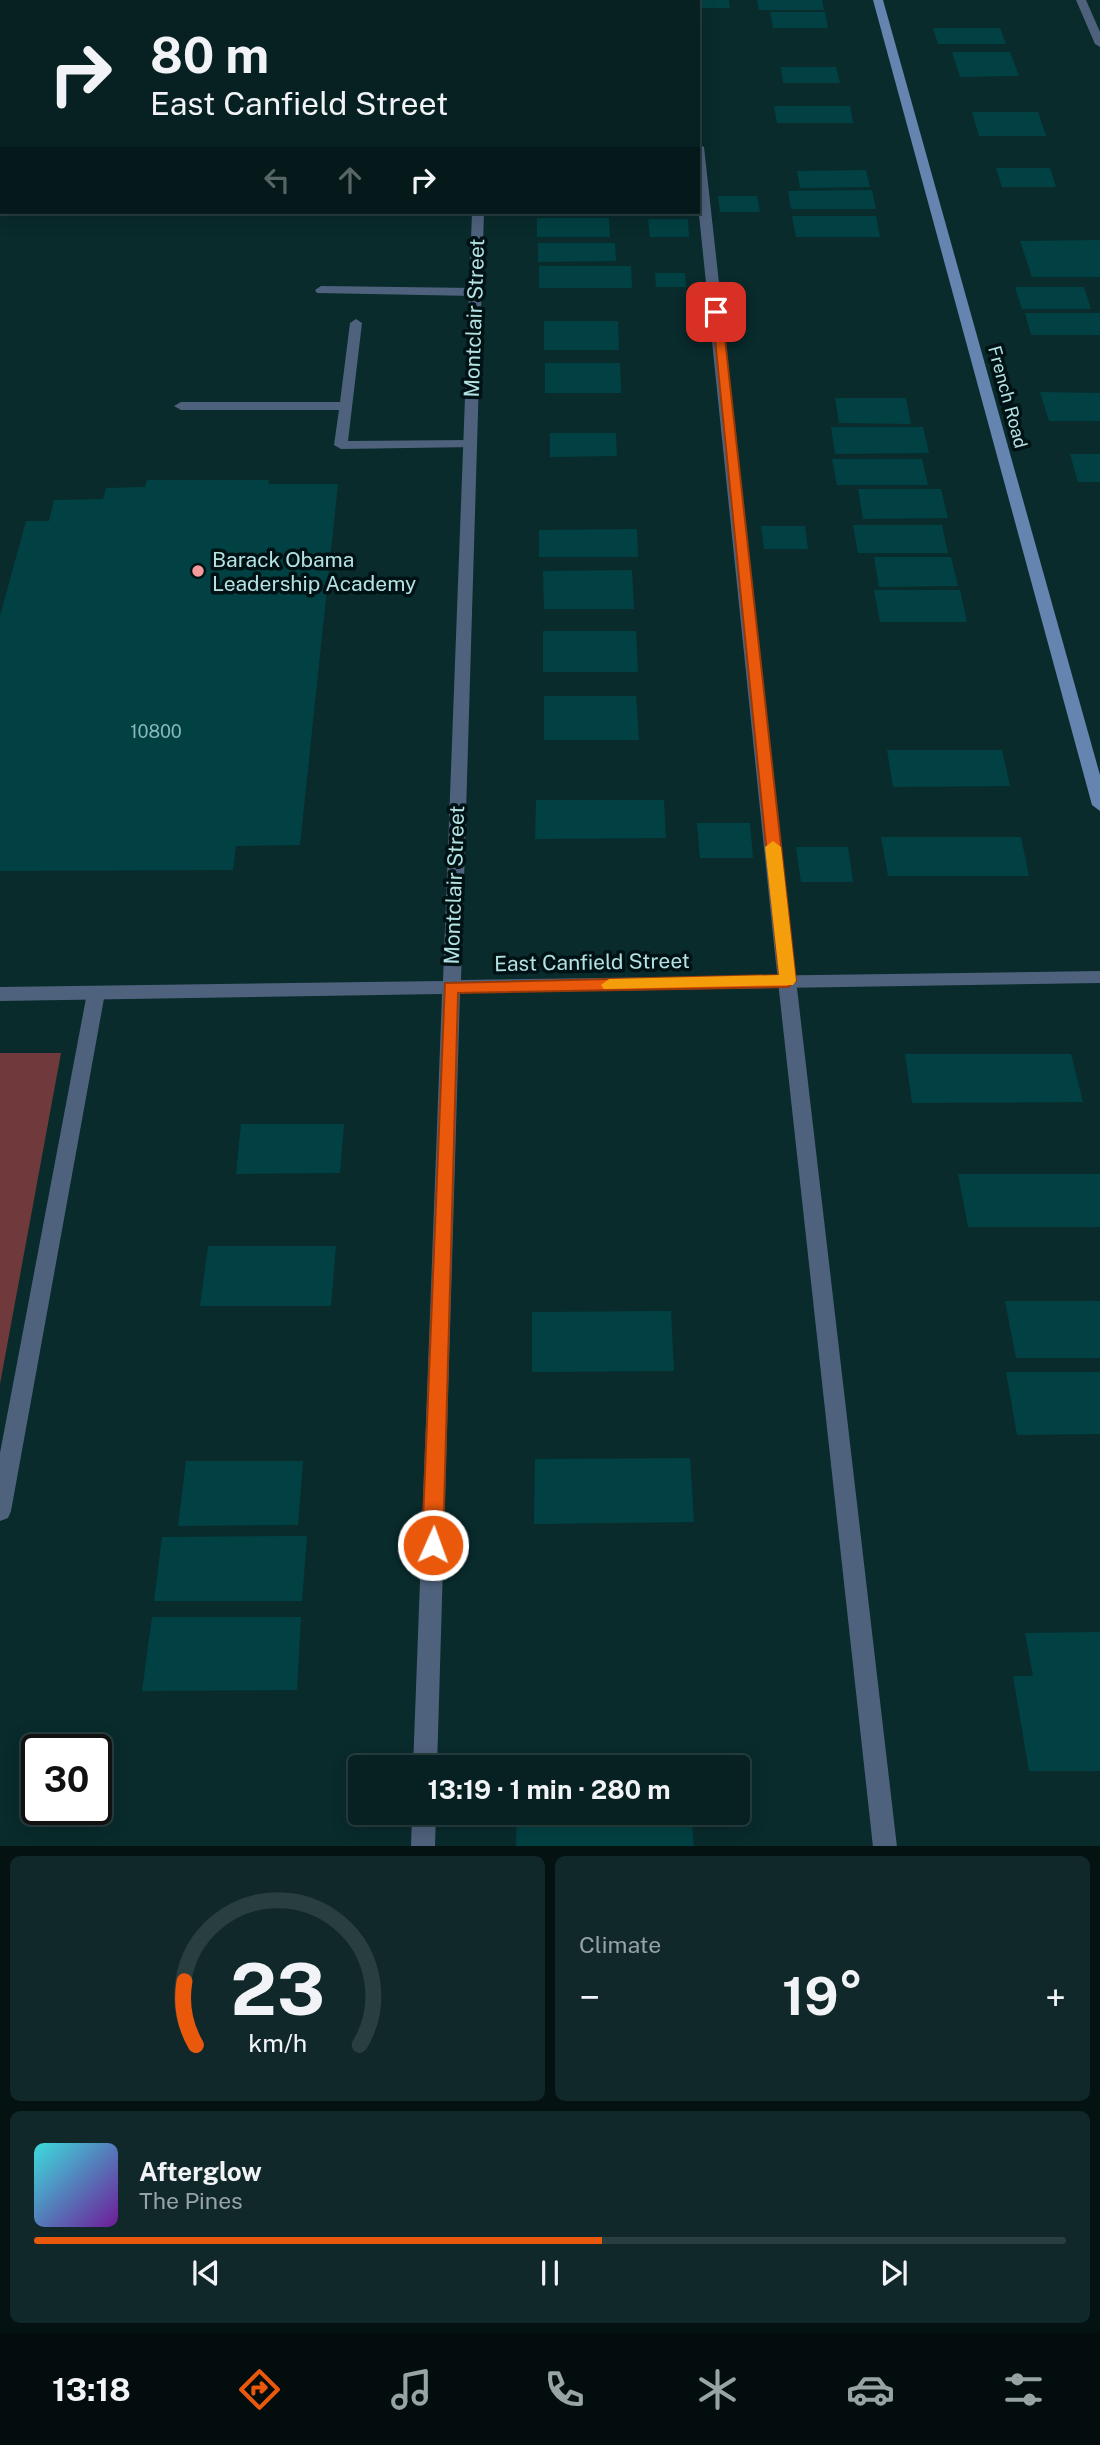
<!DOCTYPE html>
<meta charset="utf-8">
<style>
body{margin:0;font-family:"Public Sans",sans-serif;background:#10282a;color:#f1f3f6;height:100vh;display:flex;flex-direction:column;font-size:26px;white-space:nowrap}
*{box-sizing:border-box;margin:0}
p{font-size:23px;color:#98a3a5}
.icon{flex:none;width:38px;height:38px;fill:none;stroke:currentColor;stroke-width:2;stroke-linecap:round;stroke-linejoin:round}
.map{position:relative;height:1846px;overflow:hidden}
.side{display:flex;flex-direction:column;gap:10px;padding:10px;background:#041212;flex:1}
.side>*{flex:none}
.top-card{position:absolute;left:0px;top:0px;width:700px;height:214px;box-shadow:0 4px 18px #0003,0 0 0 2px #283e3f;background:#072021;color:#f1f3f6;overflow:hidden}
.speed{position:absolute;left:21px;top:1734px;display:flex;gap:14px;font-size:35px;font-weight:700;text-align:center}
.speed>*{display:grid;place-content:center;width:91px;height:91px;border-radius:50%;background:#072021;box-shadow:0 4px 18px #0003,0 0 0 2px #283e3f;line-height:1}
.speed .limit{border:4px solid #111;border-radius:10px;background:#fff;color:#111}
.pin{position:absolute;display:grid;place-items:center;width:60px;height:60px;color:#fff;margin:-30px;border-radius:14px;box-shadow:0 4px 10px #0006}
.me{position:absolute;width:77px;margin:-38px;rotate:2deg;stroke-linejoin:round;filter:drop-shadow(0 0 5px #0008)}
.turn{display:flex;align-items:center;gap:24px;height:147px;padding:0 35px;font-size:32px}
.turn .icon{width:91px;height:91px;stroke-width:2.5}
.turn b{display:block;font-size:49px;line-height:60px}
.lanes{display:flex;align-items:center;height:66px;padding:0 35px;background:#0003;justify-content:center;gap:35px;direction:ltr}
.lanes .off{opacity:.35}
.big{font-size:52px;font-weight:700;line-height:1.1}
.side .tile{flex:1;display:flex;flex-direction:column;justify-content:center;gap:10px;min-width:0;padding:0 24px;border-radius:10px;background:#10282a}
.side .dial{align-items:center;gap:0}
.dial svg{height:182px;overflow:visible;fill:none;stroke:#283e3f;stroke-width:7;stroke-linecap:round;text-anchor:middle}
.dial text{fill:#f1f3f6;stroke:none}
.song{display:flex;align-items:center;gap:21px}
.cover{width:84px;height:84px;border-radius:10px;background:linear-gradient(135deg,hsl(180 70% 55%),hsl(280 70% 35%))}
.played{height:7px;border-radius:4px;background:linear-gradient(90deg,#ea580c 55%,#283e3f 55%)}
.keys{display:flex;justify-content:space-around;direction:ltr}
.heat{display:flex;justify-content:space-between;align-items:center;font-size:38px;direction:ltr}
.side .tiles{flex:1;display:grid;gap:10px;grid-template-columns:1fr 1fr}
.tile:last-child{grid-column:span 2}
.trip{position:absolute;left:348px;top:1755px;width:402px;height:70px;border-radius:7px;background:#072021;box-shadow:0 4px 18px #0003,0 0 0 2px #283e3f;font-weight:700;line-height:70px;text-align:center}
.menu{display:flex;height:112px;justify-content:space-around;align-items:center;background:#030d0d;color:#98a3a5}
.menu .icon{width:49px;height:49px}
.menu .active{color:#ea580c}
.menu b{font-size:32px;color:#f1f3f6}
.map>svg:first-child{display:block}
.green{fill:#703a3d}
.building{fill:#024143}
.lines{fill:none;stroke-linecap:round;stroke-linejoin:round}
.lane{fill:#4f627d;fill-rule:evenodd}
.street{fill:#4f627d;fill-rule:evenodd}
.secondary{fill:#6584b0;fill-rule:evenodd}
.route{fill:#ea580c;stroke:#983908;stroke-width:2}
.slow{fill:#f59e0b}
.poi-dot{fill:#f59b9e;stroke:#001213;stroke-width:2.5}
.labels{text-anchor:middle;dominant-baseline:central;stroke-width:7;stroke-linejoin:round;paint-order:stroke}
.far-street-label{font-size:18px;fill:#b4e2e3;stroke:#001213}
.number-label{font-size:18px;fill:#88babb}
.street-label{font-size:21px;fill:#b4e2e3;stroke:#001213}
.poi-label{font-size:21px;fill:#b4e2e3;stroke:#001213;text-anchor:start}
</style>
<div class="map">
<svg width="1100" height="1847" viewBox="0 0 1100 1847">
<rect width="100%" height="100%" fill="#092b2c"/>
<path class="green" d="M0,1053h61l-61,331z"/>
<path class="building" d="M698,0h31l1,8h-32z
M757,0h65l2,10h-65z
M770,12h55l3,16h-55z
M933,28h67l6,16h-68z
M952,52h58l9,24 -59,1z
M781,67h55l4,16h-57z
M774,106h76l3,17h-76z
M972,112h66l8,24h-67z
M996,168h54l6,19h-54z
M866,170l4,17 -70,1 -3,-17z
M872,190l4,19h-85l-3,-18z
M718,196h39l3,16h-40z
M792,216h84l4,21h-84z
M537,218h72l1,19h-73z
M648,219h40l1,18h-39z
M1100,240v37h-68l-12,-36z
M538,243h77l1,18 -78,1z
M539,266h92l1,22h-93z
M655,273h30l1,14h-30z
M1015,287h69l7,22h-69z
M1025,313h75v22h-69z
M544,321h74l1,29h-75z
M545,363h75l1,30h-76z
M1040,392l60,1v28h-51z
M835,398h71l5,26 -72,-1z
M831,427h92l6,26 -94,1z
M550,433h66l1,23 -67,1z
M1070,454h30v28h-22z
M832,459h90l6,26h-91z
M147,480h122l-1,4h70l-38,361 -64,1 -3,24 -233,1v-255l26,-95h23l5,-21 49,-1 3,-11 39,-1z
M858,489h83l7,29 -85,1z
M853,525h89l6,28h-90z
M761,526h44l3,23h-44z
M637,529l1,28h-99v-27z
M874,557h77l7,29 -79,1z
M632,570l2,39h-90l-1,-38z
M874,590h86l7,32h-87z
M543,631h93l2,41h-95z
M544,696h92l3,44h-95z
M887,750h115l8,36 -117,1z
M536,800h128l2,38 -131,1z
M697,823h53l3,35h-53z
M881,837h140l8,39h-141z
M796,847h52l5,35h-52z
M905,1054h166l12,48 -171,1z
M241,1124h103l-4,49 -104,1z
M958,1174h142v53h-132z
M208,1246h128l-5,60h-131z
M1005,1301h95v57h-84z
M671,1311l3,60 -142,1v-60z
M1006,1372h94v62l-83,1z
M690,1458l4,64 -160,2 1,-65z
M186,1461h117l-5,64 -120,1z
M307,1536l-5,65h-148l8,-64z
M152,1617h149l-4,73 -155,1z
M1100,1632v139h-71l-16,-95h20l-8,-43z
M517,1813h174l3,34h-178z"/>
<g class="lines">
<path class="lane" d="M276,0h10v2h-10z
M678,0h10v2h-10z
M1076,0h10l14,32v15l-5,-3z
M698,144l6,3 88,798 105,902h-24l-99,-902 -76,-740z
M321,286l154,2 6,4 -6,4 -158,-3 -2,-3z
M356,319l6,4 -14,118 122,-1 7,4 -2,3 -134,2 -7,-4 5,-35h-158l-7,-4 7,-4h159l10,-79z
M96,986l6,2 3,5 -94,518 -3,7 -8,3v-68l87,-460 3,-5z"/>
<path class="street" d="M38,0h10l-11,2z
M480,0h10v2h-10z
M0,97h2l-2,10z
M472,212h12l-23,768 639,-9v12l-640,10 -23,775h-24l29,-774 -442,7v-14l443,-6z
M412,1813h24l-1,34h-24z"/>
<path class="secondary" d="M873,0h10l217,775v36l-8,-6z"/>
</g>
<path class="route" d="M712,309l10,3 74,669 -8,6 -330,6 -15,552 -3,6 -7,3 -8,-3 -3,-6 23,-562 334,-8z"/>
<path class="slow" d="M773,841l8,6 15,134 -3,4 -189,4 -3,-4 8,-6 170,-4 -14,-128z"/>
<circle class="poi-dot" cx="198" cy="571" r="7"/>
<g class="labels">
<g class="far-street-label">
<text transform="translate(1008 397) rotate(75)">French Road</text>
</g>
<g class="number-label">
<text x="156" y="731">10800</text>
</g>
<g class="street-label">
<text transform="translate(474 318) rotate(-88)">Montclair Street</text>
<text transform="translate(454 885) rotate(-88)">Montclair Street</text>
<text transform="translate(592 962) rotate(-1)">East Canfield Street</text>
</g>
<g class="poi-label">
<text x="212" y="559">Barack Obama<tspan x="212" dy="24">Leadership Academy</tspan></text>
</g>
</g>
</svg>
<div class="speed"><div class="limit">30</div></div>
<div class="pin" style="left:716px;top:312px;background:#d93025"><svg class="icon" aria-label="arrive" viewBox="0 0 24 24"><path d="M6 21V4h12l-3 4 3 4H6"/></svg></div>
<svg class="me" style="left:433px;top:1545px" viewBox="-20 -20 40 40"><circle r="17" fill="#ea580c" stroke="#fff" stroke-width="3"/><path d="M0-11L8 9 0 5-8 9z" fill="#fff"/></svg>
<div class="trip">13:19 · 1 min · 280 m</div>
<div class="top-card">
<div class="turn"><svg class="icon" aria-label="right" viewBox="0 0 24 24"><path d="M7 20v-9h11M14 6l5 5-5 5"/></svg><div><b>80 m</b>East Canfield Street</div></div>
<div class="lanes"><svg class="icon off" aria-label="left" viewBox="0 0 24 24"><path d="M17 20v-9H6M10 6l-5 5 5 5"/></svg><svg class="icon off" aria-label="ahead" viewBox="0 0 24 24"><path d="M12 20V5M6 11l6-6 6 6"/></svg><svg class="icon" aria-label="right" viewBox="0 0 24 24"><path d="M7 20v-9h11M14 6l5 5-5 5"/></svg></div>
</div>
</div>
<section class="side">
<div class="tiles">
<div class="tile dial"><svg viewBox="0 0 100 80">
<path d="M14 69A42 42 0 1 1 86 69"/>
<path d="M14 69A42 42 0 0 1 9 41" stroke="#ea580c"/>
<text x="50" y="56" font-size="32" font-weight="700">23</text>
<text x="50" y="72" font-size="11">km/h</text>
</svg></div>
<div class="tile"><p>Climate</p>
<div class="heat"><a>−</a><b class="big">19°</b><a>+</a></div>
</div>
<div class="tile">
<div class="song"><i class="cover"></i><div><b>Afterglow</b><p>The Pines</p></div></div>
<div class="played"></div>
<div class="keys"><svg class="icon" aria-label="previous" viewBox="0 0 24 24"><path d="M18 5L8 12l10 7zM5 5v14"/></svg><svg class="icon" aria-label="pause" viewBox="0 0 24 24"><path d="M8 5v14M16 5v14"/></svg><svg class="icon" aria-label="next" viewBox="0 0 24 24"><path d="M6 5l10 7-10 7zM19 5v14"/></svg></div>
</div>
</div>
</section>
<nav class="menu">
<b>13:18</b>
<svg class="icon active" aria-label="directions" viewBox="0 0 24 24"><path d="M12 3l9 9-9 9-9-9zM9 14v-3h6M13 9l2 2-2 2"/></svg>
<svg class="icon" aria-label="music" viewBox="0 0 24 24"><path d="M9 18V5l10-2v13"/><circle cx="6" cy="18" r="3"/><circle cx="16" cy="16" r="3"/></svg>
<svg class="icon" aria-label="phone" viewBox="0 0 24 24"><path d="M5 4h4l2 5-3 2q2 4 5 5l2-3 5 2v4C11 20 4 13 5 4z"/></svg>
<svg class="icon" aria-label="climate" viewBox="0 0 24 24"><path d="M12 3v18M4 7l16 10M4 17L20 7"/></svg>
<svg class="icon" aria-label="car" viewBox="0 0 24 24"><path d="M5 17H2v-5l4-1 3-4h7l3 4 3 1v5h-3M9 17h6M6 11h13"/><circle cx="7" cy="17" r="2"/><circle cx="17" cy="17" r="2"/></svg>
<svg class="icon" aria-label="filters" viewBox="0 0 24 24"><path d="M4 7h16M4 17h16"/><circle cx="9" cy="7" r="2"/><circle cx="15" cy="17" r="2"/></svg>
</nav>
